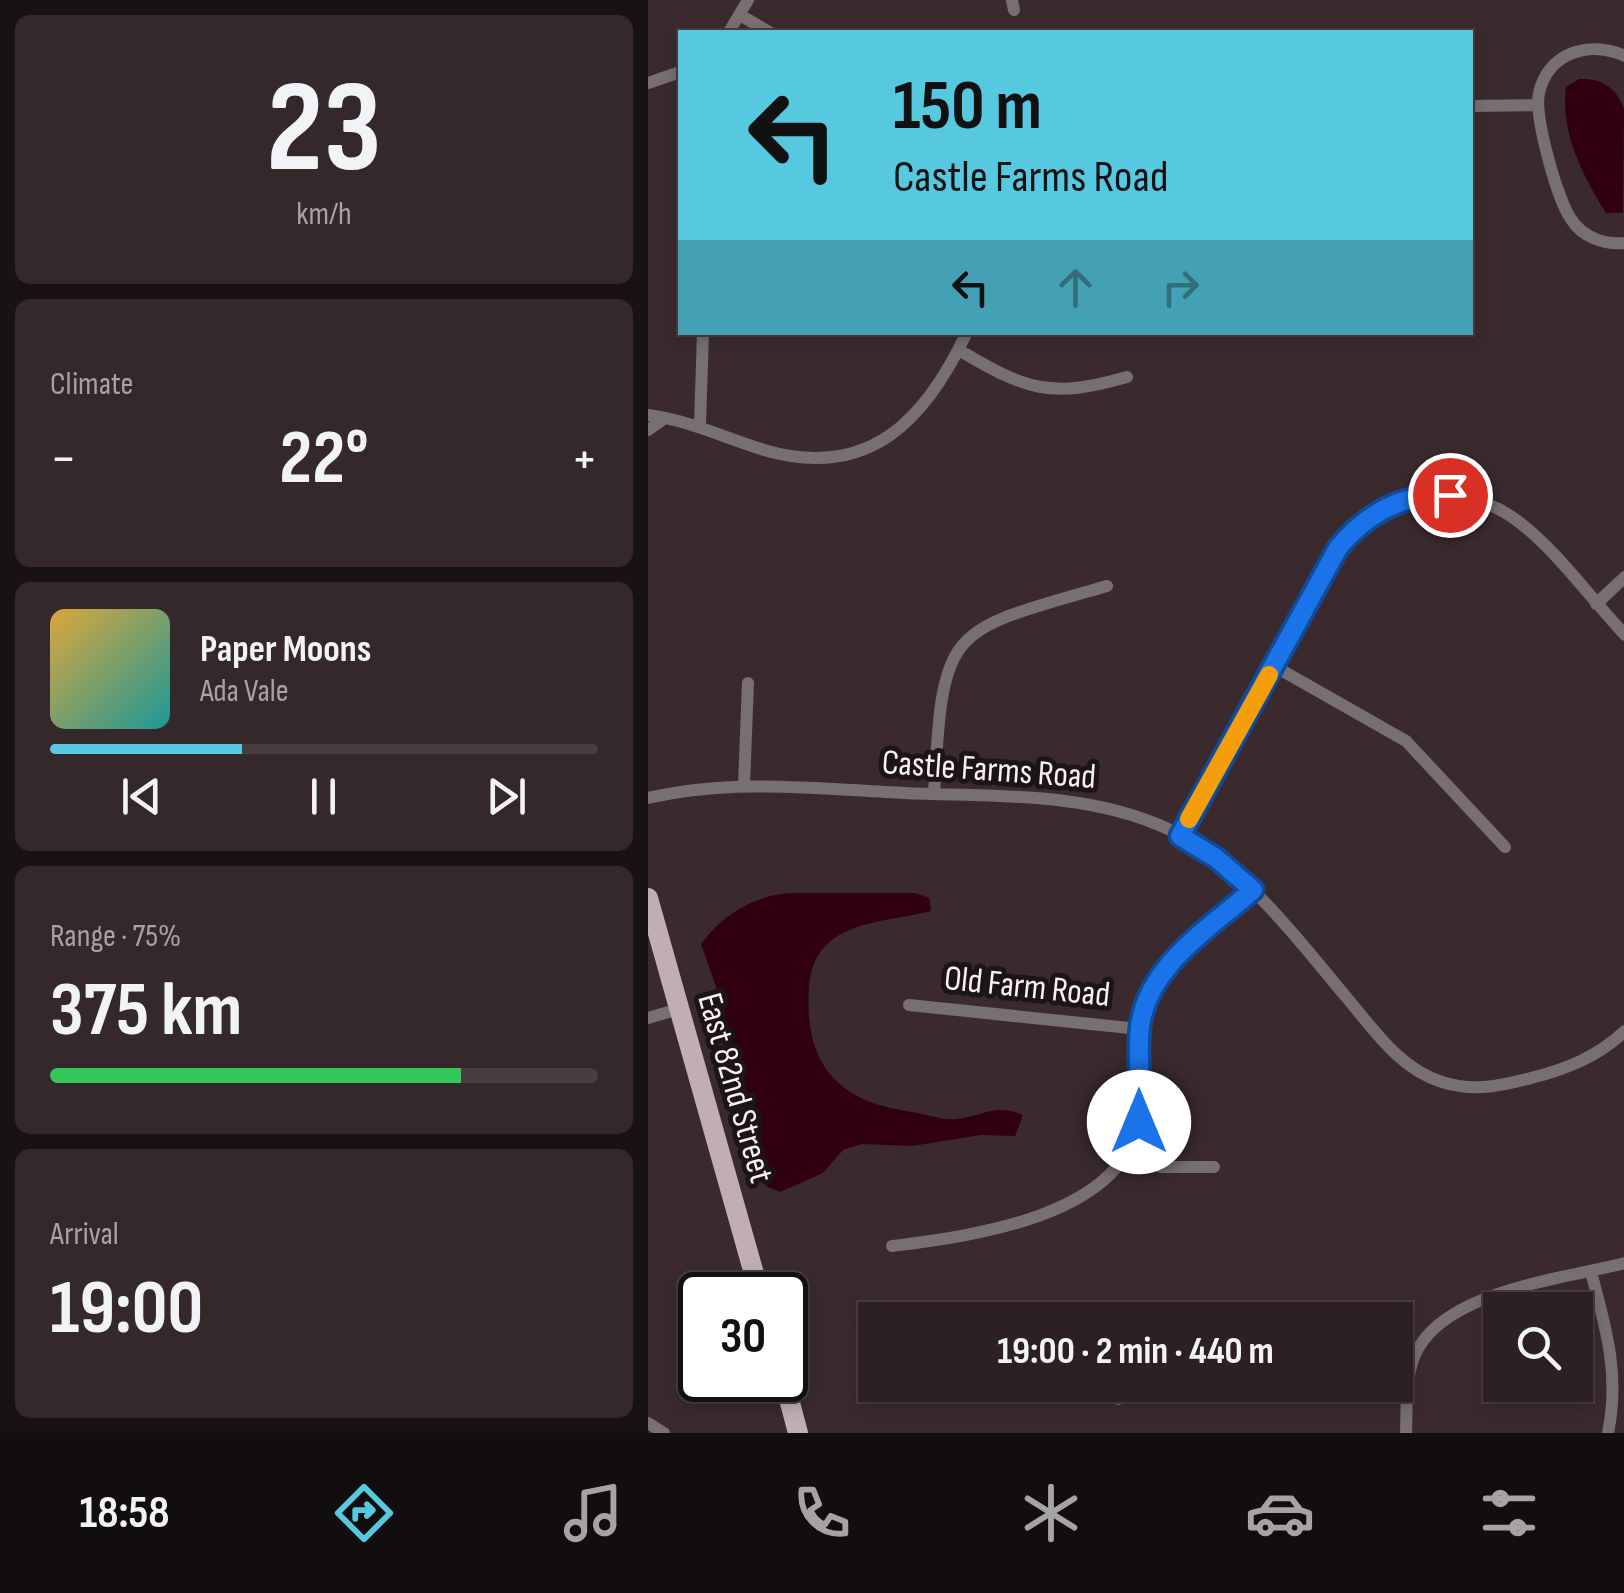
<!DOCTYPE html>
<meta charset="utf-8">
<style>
body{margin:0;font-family:"Sofia Sans Condensed",sans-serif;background:#34282a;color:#f1f3f6;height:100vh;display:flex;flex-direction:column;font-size:38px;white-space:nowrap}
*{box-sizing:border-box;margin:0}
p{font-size:32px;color:#a6a3a5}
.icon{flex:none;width:55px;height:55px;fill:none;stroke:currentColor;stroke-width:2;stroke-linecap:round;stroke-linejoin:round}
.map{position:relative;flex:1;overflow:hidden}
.side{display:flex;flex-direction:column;gap:15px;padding:15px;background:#181213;width:648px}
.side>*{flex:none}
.top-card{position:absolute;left:30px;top:30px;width:795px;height:305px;border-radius:0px;box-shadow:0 5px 15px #0003,0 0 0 2px #483e40;background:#56c9e1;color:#111;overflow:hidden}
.tools{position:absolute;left:835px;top:1292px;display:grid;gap:20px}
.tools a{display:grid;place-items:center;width:110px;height:110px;border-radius:0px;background:#2c2022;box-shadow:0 5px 15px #0003,0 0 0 2px #483e40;font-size:50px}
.speed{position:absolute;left:30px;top:1272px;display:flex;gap:20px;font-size:50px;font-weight:700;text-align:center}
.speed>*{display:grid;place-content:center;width:130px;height:130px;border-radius:50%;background:#2c2022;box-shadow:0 5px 15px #0003,0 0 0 2px #483e40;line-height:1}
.speed .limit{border:5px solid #111;border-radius:15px;background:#fff;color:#111}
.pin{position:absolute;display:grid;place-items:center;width:85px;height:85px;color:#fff;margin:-42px;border:5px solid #fff;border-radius:50%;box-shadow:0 2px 10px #0007}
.me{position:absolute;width:110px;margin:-55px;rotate:0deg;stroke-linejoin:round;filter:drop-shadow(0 0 8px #0008)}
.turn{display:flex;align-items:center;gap:35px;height:210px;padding:0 50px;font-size:45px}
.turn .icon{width:130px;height:130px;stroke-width:2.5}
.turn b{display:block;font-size:70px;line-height:85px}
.lanes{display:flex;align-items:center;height:95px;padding:0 50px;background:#0003;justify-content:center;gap:50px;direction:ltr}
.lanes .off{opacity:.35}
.big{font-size:75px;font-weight:700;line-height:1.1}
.side .widget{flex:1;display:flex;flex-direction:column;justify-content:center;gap:15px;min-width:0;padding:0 35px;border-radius:15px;background:#34282a}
.side .dial{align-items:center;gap:0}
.dial b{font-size:130px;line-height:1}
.song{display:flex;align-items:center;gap:30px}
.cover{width:120px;height:120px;border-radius:15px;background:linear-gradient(135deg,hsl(40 70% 55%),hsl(180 70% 35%))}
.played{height:10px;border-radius:5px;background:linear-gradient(90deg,#56c9e1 35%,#483e40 35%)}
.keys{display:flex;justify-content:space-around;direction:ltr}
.heat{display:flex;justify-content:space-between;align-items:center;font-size:55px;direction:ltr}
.charge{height:15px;border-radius:8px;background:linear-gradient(90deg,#34c759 75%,#483e40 0)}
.trip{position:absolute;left:210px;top:1302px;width:555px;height:100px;border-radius:0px;background:#2c2022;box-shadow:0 5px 15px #0003,0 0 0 2px #483e40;font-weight:700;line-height:100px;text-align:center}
.dock{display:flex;height:160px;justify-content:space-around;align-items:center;background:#120d0e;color:#a6a3a5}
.dock .icon{width:70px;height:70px}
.dock .selected{color:#56c9e1}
.dock b{font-size:45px;color:#f1f3f6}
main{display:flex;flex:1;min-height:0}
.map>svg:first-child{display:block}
.water{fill:#300011}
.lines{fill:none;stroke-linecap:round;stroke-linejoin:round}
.minor{stroke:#776f71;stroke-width:12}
.primary{stroke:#c0aeb2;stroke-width:20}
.route-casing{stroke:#114b97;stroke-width:25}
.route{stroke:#1a73e8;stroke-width:18}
.slow{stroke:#f59e0b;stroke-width:18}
.labels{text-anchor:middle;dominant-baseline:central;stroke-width:10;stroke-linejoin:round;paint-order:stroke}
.street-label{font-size:35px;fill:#fbf0f3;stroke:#1c1516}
</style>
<main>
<section class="side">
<div class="widget dial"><b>23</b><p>km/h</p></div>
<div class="widget"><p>Climate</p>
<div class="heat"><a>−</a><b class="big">22°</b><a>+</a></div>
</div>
<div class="widget">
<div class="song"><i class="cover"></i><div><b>Paper Moons</b><p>Ada Vale</p></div></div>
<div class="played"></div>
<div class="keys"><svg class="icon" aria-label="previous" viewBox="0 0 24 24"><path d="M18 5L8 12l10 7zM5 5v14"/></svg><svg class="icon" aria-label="pause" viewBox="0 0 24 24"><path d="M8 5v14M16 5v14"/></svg><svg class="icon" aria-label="next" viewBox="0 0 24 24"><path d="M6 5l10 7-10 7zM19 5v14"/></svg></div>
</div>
<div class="widget"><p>Range · 75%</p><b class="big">375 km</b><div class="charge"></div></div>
<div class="widget"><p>Arrival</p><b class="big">19:00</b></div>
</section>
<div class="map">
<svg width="977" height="1433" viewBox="0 0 977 1433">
<rect width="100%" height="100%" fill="#3a2a2d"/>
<path class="water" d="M931,79c23,-1 37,8 45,30l-1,104h-17c-23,-37 -46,-81 -40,-126z
M142,893h125l14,5 2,13c-50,13 -118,8 -122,78 -5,76 29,113 103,123 14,2 32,9 45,7 26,-3 39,-16 66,-4l-8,21 -34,-1 -69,11 -50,-2 -19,6 -20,23 -43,19 -14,-6 -8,-16 -38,-172 -19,-54c22,-30 52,-48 89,-51z"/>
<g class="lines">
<path class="minor" d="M364,0l2,10
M92,15l29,17
M81,32l19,-32
M977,56c-35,-16 -77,-4 -86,37 -5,23 18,106 32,126 11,18 33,26 54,24
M0,83l32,-11
M822,106l68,-1
M311,350c67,40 91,49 168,27
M0,415c40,5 77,23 116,35 106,31 162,-31 203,-118
M52,424l3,-92
M0,430l14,-10
M948,604l29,-27
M626,666l132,75 99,106
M96,785l4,-102
M286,794c9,-170 13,-162 173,-208
M0,798c85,-20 171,-9 257,-5 87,4 180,-2 261,35 77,36 128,107 181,170 27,32 53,71 95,84 31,10 59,4 89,-4 36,-9 66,-21 94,-47
M532,835l155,-282c42,-56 116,-77 177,-36 40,27 79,82 113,118
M261,1005l230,24
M0,1018l31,-9
M479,1153l34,14h53
M244,1246c79,-10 232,-29 247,-127 7,-41 -8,-81 9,-121 19,-45 69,-76 105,-108
M943,1272c15,56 29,103 17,161
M470,1399l50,-14
M0,1423l16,10
M758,1433c1,-25 -1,-52 8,-76 26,-66 149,-78 211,-94"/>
<path class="primary" d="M0,898l112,397
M136,1380l14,53"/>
</g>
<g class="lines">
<defs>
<path id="route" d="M491,1122c4,-32 -3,-64 1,-95 7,-61 71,-100 113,-137l-37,-32 -36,-22 158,-288c29,-35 66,-55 112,-53"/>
</defs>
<use href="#route" class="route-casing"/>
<use href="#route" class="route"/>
<path class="slow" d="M541,819l80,-144"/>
</g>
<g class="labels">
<g class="street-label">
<text transform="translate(341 770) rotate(4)">Castle Farms Road</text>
<text transform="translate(379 987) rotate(6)">Old Farm Road</text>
<text transform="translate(87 1088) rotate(74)">East 82nd Street</text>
</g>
</g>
</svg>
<div class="tools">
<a><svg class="icon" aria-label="search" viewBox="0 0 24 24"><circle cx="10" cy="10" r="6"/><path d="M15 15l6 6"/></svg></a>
</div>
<div class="speed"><div class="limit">30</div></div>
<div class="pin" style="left:802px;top:495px;background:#d93025"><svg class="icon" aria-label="arrive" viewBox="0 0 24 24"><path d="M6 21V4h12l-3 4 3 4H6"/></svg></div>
<svg class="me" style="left:491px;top:1122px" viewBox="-20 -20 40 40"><circle r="19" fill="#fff"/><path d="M0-13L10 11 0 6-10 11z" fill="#1a73e8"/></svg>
<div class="trip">19:00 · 2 min · 440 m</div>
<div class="top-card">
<div class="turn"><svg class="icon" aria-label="left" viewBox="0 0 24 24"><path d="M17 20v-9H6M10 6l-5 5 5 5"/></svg><div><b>150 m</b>Castle Farms Road</div></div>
<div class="lanes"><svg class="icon" aria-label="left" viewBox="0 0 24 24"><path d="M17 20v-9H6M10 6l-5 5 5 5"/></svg><svg class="icon off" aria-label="ahead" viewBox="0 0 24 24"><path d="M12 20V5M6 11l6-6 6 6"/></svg><svg class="icon off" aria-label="right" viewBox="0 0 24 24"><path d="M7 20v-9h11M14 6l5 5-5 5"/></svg></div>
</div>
</div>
</main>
<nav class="dock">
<b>18:58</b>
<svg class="icon selected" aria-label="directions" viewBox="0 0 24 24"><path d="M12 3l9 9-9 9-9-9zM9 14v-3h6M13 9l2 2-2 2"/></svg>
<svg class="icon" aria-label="music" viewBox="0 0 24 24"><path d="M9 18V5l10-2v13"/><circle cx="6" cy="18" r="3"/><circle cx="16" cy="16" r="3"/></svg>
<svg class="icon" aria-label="phone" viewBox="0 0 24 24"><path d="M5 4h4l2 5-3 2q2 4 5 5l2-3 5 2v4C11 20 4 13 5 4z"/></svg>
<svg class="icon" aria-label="climate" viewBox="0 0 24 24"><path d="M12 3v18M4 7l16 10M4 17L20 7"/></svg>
<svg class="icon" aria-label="car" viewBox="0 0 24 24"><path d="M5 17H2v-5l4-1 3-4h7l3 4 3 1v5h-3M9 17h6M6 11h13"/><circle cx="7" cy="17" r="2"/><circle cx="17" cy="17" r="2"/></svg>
<svg class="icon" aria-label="filters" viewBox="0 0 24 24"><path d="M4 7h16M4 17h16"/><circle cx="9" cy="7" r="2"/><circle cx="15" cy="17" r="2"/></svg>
</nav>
